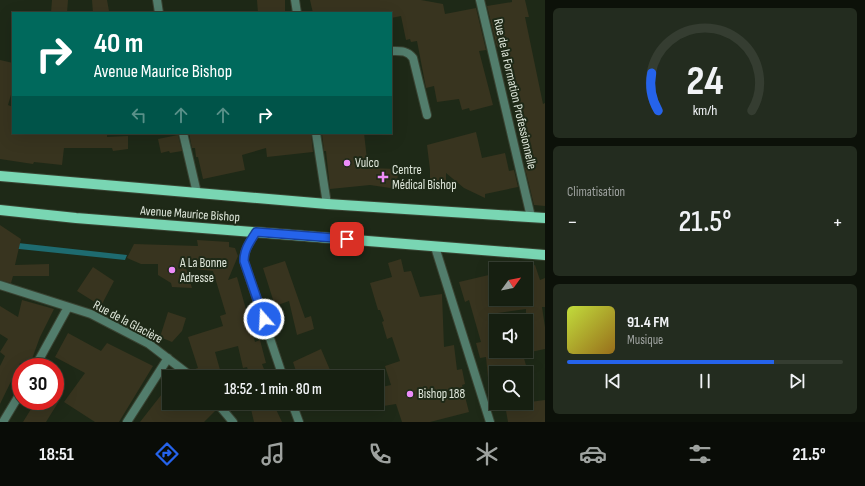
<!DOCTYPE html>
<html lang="fr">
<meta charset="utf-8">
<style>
body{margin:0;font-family:"Sofia Sans Condensed",sans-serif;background:#232c1f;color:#f1f3f6;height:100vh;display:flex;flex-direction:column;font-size:15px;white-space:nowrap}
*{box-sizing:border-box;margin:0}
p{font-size:13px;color:#9ea29f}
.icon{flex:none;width:22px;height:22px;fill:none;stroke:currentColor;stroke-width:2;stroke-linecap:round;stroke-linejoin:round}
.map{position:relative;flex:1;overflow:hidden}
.panel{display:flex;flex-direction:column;gap:8px;padding:8px;background:#0c1109;width:320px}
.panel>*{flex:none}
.guide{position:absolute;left:12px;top:12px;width:380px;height:122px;border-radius:0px;box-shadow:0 4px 16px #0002,0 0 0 1px #353d31;background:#00695c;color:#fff;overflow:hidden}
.needle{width:26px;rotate:57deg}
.tools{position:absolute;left:489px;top:262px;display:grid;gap:8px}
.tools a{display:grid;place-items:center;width:44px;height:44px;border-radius:0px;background:#161f11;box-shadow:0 4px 16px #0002,0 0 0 1px #353d31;font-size:20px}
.speed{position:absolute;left:12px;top:358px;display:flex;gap:8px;font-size:20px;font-weight:700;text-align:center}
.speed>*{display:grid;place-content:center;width:52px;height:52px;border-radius:50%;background:#161f11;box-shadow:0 4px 16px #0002,0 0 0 1px #353d31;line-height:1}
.speed .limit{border:6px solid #d22;background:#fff;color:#111}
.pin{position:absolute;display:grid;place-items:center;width:34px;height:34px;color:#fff;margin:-17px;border-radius:8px;box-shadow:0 2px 6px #0006}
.me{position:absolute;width:44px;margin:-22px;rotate:341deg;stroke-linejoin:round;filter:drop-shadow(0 0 3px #0008)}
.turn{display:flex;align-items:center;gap:14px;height:84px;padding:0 16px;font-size:18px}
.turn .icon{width:52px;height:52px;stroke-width:2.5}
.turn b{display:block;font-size:28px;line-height:34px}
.lanes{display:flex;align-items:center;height:38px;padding:0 16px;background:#0003;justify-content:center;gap:20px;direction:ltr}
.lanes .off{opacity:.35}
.big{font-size:30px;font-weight:600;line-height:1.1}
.panel .card{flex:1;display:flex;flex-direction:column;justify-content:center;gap:6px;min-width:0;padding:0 14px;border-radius:6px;background:#232c1f}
.panel .dial{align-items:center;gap:0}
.dial svg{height:104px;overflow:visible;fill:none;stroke:#353d31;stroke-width:7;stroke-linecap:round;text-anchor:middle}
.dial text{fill:#f1f3f6;stroke:none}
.song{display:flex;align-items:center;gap:12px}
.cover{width:48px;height:48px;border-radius:6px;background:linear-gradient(135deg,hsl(70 70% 55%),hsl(40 70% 35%))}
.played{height:4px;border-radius:2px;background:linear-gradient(90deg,#2563eb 75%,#353d31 75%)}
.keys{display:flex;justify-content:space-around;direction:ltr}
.heat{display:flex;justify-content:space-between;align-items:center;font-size:22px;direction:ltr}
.trip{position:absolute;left:162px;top:370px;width:222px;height:40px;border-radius:0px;background:#161f11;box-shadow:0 4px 16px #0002,0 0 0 1px #353d31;font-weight:600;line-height:40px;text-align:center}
.dock{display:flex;height:64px;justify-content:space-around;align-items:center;background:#090c07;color:#9ea29f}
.dock .icon{width:28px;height:28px}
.dock .on{color:#2563eb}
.dock b{font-size:18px;color:#f1f3f6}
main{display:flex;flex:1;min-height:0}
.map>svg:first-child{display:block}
.water{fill:#1e6b70}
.building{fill:#38341f}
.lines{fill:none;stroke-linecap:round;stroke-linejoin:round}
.minor-casing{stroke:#394332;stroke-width:10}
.primary-casing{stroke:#394332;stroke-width:12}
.minor{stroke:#527d6c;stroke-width:8}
.primary{stroke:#79d6b3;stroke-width:10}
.route-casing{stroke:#184099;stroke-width:10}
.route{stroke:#2563eb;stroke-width:7}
.poi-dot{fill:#ed8cf9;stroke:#1e2917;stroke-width:1.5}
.labels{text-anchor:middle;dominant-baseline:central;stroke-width:4;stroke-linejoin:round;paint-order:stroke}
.street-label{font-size:13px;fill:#dee6da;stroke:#1e2917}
.poi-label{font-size:13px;fill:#dee6da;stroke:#1e2917;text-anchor:start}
</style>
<main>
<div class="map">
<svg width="545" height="422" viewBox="0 0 545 422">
<rect width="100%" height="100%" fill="#1e2917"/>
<path class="water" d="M0,241l127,14 -2,5 -125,-13z"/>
<path class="building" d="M52,0h16l-1,13h-16z
M92,0h15l2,11 -16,2z
M257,0h28v13h-27z
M310,0h111l22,4 2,10 31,-6 10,42 -7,1 14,54 -23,6 -1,-3 -7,2 -3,-11 -22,3 -3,-16 -8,2 -9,-47 -6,1 -1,-3 -4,1 -5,-24 -10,2v-5h-78z
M512,0h13l4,17h-4l18,87 2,-1v103l-11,-1 -9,-37 2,-1 -4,-18h4l-11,-37 -13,-67 -6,2 -10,-41 25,-4z
M0,60l13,3v25l-5,17 5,2v26h94v4l21,-1v13l-15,2 -1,-3h-48l-2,17 -28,-3 -1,2 -33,-5z
M476,132l6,26 23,-5 4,18 5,-1 4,17 -33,7v4l-21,-10 -18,-15v13h-16v-16l-3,-25z
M189,133h122l2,19 -46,5 -1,-9 -24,7 3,15 -42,9 -5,-22h-2l-1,-9h-3z
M322,133h42l4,35 30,1 -1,20 -27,-4 -40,4 -4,-38h-2z
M178,135l4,16 -12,2 -1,-2 -8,2 -3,-14z
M0,225l21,14 -6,26 34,-1v12h-36l-2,7 -11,-3z
M197,240l32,2v5l6,1 3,8 -10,24 9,-3 18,65 5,-2 6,23 -4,1 5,13h-17l-3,-10 -4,1 -5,-22 -23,6 7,25h-25l-5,-7 6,-2 -10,-31 35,-11 -3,-10 6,-2 -13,-43 -27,-3 6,20 -20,-1 -1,-4 -13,-8v-11h-17l-14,-6 7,-14 64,2z
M401,259l3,13 7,-1 9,26 22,-3 2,53 10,-2 3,25 5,-1 3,15 -3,1 7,27 -39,10h-28l-6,-18 -19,3v-19l14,-3 -6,-19 15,-5 -8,-24 -5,2 -5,-17 2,-1 -4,-11h-2l-8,-27 22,-6 -4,-14z
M285,261l20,57 6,-2 3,13 -17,6 -8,-34 -14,5 -12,-38z
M535,265l5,15 5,-2v29h-3l3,20v22l-19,4v-44l-35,5 5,18v19h26l5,18 -16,4h-15v4l-8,1 -2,-21 -6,1 -4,-15 5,-1 -12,-42 -4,2 -6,-20 34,-8 3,8v17h30v-32z
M93,267l21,14 -13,25 -24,-15z
M22,300l32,9 -14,28 -11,30 -9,-4 -20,41v-38l5,-10 -5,-4 8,-13 -8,-5v-28l18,11z
M168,312l18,6 -4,13 -10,11 -12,-5z
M68,333l33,18 6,-8 46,23 -34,56h-24l-31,-20 21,-29 -30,-16z
M321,349l12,28h-35l-5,-15z
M169,385v18h15l7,5 4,-5h17l4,7 -12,12h-64z
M545,400v22h-37l-3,-17z
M36,401h23l-13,21h-23z
M265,403h8l9,19h-28l-3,-13z"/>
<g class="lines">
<defs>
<path id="minor" d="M157,0l2,13
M295,0l2,13
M480,0l51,217
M391,51c9,0 16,-1 22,7l14,57
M183,133l14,60
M316,133l11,71
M256,232c-6,10 -12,17 -12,29l39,116
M435,247l55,175
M0,285l91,29 58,30 43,33
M35,367l33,-60
M217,403l16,19
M292,403l7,19
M3,422l18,-30
M127,422l41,-64"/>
<path id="primary" d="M0,176l327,28 218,14
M0,210l76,8 469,37"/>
</defs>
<use href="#minor" class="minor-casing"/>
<use href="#primary" class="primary-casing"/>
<use href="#minor" class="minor"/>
<use href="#primary" class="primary"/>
</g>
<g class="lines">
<defs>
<path id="route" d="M264,319l-20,-58c0,-12 6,-19 12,-29l91,7"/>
</defs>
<use href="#route" class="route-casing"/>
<use href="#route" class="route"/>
</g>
<g class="poi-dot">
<circle cx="347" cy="163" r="4"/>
<path d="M381 171h4v4h4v4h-4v4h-4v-4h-4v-4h4z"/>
<circle cx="172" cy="270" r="4"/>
<circle cx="410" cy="394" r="4"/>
</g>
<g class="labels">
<g class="street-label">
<text transform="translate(515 94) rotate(77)">Rue de la Formation Professionnelle</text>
<text transform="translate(190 214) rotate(4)">Avenue Maurice Bishop</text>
<text transform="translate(128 322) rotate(28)">Rue de la Glacière</text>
</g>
<g class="poi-label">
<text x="355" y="163">Vulco</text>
<text x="392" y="170">Centre<tspan x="392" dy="15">Médical Bishop</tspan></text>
<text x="180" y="263">A La Bonne<tspan x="180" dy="15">Adresse</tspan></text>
<text x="418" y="394">Bishop 188</text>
</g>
</g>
</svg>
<div class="tools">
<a><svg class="needle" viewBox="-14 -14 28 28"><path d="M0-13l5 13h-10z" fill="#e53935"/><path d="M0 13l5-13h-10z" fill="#9ea29f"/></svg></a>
<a><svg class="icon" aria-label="sound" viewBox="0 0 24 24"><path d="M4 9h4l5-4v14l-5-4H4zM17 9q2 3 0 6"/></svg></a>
<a><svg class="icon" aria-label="search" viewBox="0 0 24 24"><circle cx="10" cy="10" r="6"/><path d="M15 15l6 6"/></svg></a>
</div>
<div class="speed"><div class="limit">30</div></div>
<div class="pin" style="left:347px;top:239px;background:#d93025"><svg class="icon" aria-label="arrive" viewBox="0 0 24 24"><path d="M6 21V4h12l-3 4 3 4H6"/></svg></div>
<svg class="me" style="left:264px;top:319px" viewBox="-20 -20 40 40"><circle r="17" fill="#2563eb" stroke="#fff" stroke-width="3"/><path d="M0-11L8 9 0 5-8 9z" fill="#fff"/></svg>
<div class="trip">18:52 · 1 min · 80 m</div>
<div class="guide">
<div class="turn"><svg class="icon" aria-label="right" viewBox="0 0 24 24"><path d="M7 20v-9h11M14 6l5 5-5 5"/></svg><div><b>40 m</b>Avenue Maurice Bishop</div></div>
<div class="lanes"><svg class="icon off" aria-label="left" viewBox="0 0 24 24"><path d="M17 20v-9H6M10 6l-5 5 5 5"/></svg><svg class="icon off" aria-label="ahead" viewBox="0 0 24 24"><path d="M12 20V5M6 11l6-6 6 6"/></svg><svg class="icon off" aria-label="ahead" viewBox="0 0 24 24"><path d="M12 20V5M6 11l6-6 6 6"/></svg><svg class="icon" aria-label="right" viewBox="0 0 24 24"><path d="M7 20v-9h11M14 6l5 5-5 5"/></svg></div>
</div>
</div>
<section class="panel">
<div class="card dial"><svg viewBox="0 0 100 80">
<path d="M14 69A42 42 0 1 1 86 69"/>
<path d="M14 69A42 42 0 0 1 9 40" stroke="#2563eb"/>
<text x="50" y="56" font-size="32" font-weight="700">24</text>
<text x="50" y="72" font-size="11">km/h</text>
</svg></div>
<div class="card"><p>Climatisation</p>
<div class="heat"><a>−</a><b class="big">21.5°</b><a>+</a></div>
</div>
<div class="card">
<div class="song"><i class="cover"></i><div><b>91.4 FM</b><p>Musique</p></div></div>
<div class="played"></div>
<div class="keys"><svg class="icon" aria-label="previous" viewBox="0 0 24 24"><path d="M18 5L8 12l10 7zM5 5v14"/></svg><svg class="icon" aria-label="pause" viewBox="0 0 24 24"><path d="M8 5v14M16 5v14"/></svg><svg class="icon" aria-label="next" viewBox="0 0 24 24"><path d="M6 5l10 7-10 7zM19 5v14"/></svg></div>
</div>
</section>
</main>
<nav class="dock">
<b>18:51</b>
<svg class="icon on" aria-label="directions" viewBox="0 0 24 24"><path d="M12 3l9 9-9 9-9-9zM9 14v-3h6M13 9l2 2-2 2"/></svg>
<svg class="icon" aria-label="music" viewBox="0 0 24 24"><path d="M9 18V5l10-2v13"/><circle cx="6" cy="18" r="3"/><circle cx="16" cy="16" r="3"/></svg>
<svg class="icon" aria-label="phone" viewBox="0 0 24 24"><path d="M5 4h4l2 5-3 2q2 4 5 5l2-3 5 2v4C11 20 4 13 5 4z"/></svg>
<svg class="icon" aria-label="climate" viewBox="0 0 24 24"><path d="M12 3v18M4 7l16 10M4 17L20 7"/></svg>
<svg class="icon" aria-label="car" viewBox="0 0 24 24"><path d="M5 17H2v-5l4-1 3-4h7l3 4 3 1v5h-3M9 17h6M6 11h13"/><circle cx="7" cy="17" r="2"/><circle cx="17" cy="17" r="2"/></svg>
<svg class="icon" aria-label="filters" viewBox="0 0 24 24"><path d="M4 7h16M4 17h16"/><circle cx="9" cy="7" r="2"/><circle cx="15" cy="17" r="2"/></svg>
<b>21.5°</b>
</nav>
